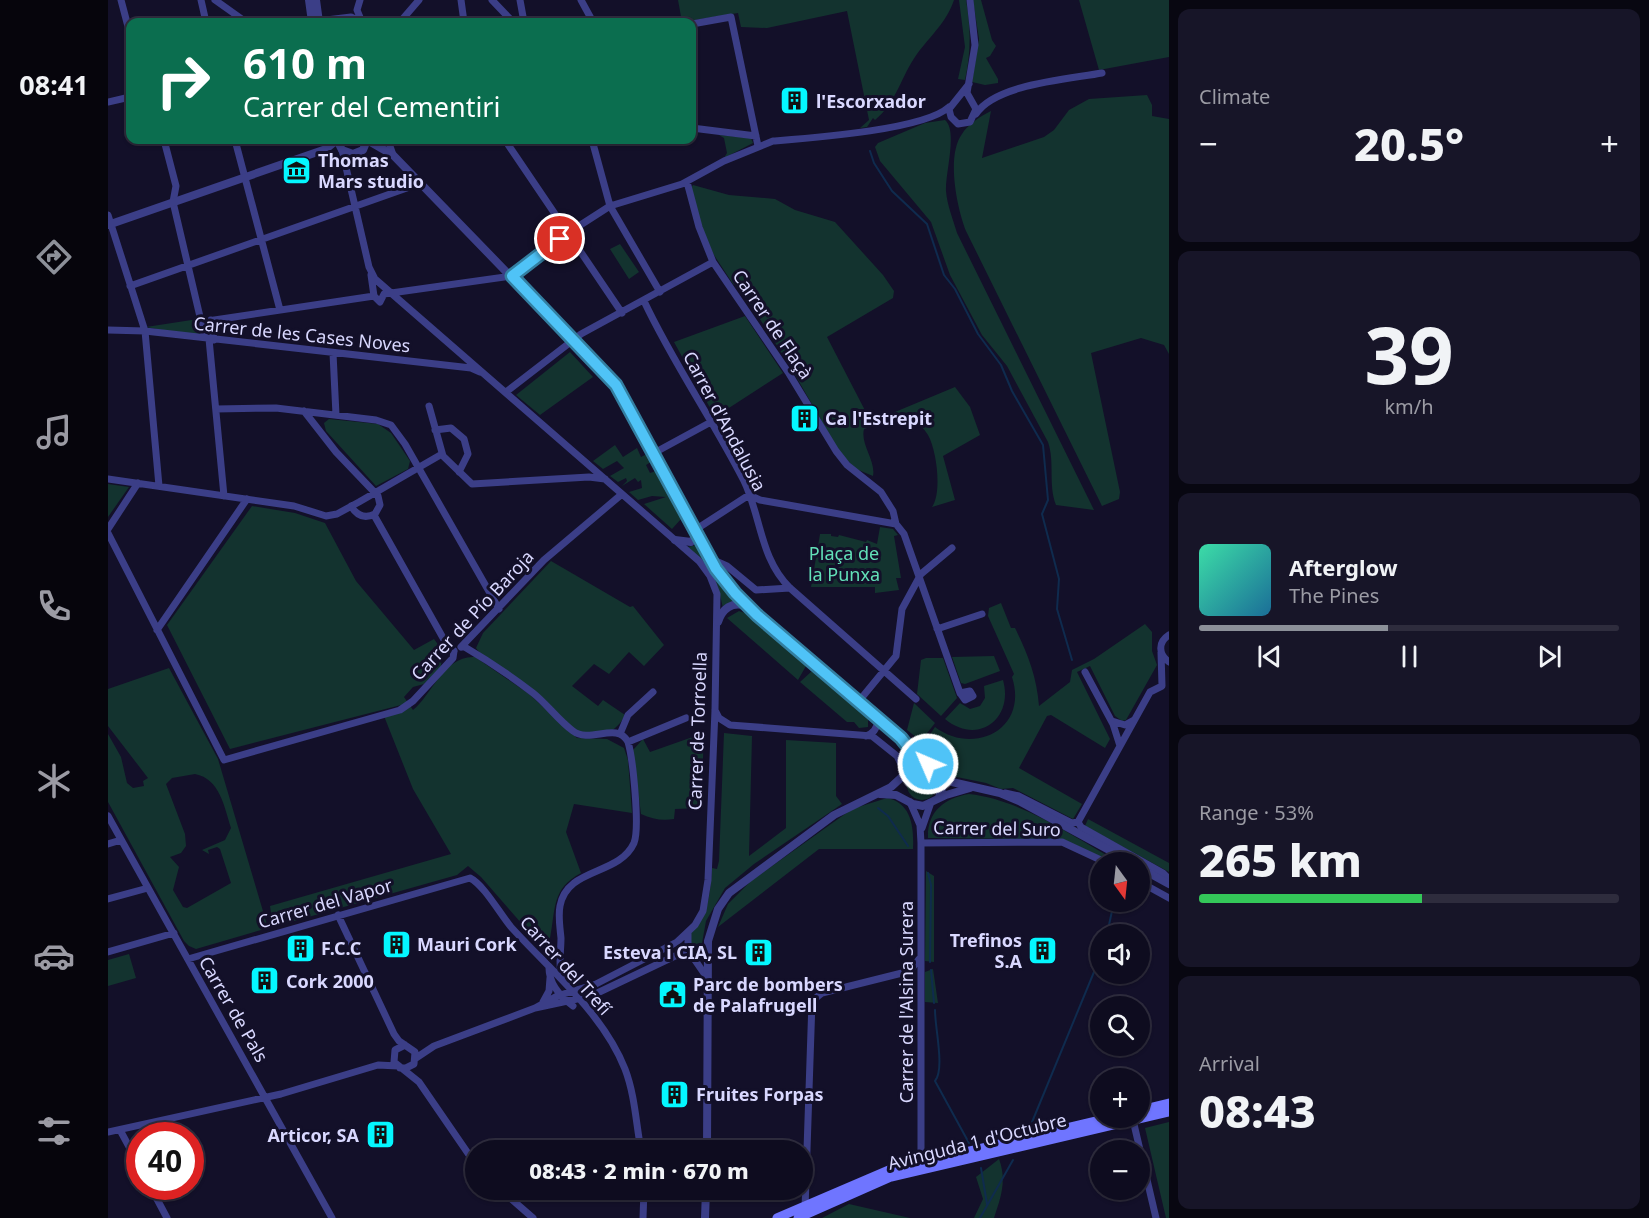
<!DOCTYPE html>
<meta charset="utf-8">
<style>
body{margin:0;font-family:"Noto Sans",sans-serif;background:#171528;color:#f1f3f6;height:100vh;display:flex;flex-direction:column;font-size:22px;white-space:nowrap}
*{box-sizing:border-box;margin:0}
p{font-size:20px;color:#9b9ba4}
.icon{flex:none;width:33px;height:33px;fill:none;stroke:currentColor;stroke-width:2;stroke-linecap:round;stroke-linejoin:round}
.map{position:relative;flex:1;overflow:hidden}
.side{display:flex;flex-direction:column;gap:9px;padding:9px;background:#080711;width:480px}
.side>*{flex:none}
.hud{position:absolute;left:18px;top:18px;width:570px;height:126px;border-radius:12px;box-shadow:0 2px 4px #0004,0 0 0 2px #2e2c3d;background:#0b6e4f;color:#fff;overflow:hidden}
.needle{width:39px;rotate:165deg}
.fabs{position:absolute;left:982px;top:852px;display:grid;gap:12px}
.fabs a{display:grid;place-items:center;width:60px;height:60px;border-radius:50%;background:#0e0c1f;box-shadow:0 2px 4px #0004,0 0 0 2px #2e2c3d;font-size:30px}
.speed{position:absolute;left:18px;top:1122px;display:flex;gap:12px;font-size:30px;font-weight:700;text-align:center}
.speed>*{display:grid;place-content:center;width:78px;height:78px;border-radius:50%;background:#0e0c1f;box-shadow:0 2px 4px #0004,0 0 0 2px #2e2c3d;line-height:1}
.speed .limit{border:9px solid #d22;background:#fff;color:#111}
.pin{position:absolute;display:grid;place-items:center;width:51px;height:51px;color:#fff;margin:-26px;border:3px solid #fff;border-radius:50%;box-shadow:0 2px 6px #0007}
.me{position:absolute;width:66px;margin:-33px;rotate:315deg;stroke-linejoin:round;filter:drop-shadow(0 0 4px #0008)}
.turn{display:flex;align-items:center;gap:21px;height:126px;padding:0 18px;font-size:27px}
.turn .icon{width:78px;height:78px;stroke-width:2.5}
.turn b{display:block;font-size:42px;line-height:51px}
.big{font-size:45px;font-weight:800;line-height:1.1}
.side .widget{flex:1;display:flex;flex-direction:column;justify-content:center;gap:9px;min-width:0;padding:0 21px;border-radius:12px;background:#171528}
.side .dial{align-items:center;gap:0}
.dial b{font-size:78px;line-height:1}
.song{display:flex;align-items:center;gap:18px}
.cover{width:72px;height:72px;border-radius:9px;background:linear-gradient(135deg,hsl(160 70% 55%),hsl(200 70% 35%))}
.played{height:6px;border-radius:3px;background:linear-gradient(90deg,#8c9099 45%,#2e2c3d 45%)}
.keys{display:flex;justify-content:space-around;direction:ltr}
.heat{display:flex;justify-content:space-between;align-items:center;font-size:33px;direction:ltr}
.charge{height:9px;border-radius:4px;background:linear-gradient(90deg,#34c759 53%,#2e2c3d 0)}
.trip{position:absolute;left:357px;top:1140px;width:348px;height:60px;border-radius:30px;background:#0e0c1f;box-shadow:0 2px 4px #0004,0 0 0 2px #2e2c3d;font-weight:800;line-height:60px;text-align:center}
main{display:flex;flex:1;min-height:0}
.tabs{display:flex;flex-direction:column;width:108px;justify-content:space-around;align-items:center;background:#06050c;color:#9b9ba4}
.tabs .icon{width:42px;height:42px}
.tabs .active{color:#8c9099}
.tabs b{font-size:27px;color:#f1f3f6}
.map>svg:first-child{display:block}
.green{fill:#13332f;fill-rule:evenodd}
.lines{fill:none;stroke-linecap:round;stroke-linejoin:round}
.stream{stroke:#0f2b4e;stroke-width:2}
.minor{stroke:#3b3e87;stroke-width:7}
.tertiary{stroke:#3b3e87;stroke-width:8}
.secondary{stroke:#6f75ff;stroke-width:9}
.route-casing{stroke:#337fa1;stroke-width:15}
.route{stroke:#4fc3f7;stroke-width:10}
.labels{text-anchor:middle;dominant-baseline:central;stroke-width:6;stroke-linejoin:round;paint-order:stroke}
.poi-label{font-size:18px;font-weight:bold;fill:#d9d8ff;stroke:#131029;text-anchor:start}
.street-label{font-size:18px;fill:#d9d8ff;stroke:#131029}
.park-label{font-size:18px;fill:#62e0b8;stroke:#131029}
</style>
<main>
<nav class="tabs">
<b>08:41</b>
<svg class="icon active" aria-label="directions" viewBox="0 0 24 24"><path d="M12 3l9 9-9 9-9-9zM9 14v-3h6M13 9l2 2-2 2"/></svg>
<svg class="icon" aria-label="music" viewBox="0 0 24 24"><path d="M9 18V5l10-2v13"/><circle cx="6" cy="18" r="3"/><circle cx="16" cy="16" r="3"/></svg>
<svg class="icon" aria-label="phone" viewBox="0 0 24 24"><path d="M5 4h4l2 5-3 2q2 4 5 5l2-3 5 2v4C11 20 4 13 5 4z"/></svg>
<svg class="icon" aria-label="climate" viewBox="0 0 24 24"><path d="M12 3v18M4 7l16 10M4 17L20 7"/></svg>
<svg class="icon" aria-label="car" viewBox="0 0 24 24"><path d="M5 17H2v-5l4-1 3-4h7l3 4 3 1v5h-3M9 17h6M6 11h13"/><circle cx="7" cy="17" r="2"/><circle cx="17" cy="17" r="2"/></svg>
<svg class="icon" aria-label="filters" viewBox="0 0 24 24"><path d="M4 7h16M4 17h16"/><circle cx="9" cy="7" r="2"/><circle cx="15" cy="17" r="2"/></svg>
</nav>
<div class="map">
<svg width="1061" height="1218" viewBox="0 0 1061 1218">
<rect width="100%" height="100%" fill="#131029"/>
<path class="green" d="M570,0h276c-8,23 -23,35 -37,54 -16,22 -20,48 -42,66l-2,-2 -6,9 -7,1 9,-8 -22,-109 -80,17 -26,-1 -3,-14 -56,9z
M851,0h7c5,28 5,53 -1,80l-7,-1 7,-32z
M865,0h8l11,40 4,6 -6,10 -4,2 12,21v4l-13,2 -13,-3 7,-43z
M971,0h90v57l-70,13z
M1039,95l5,10v11l17,3v235l-5,-9 -23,-7 -50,15 29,139 -1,7 -17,7 -136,-275c-9,-23 -20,-75 -4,-97 6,-10 19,-18 29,-23l-9,47 62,-21 10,-7 15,-20 20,-11z
M837,120c13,11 0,53 1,71 1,14 7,28 11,42l137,277 -38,-5c-8,-20 -1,-43 -8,-63l-41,-76 -25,-31 -32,-60 -19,-53 -51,-61 -5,-14 3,-4 47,-20z
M611,135l32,3 2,5 -29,15 3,-5 -3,-15z
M585,185l36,10 46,4 20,11 40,12 48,53 11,16 -1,7 -66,39 44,85 84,-35 15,20 10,28 -37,21 12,44 -23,7c10,-14 5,-56 -4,-72 -4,-7 -12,-14 -19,-20l-45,14c-4,15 12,32 9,47l-17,-7 -16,-16 -50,-87 -50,-78 -7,-4 -19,-29 -9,-18 -14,-49z
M512,244l19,28 -10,7 -19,-30z
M637,316l38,57 -68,44 -41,-75z
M90,319l5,18 -57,-10z
M462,352l23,25 -53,38 -24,-20z
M221,419l49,5 13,9 19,28 -2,8 -32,17 -50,-55 -2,-8z
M507,445l8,12 14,-9 4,9 6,-3 4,8 -5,3 4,8 6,-2 25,48 -9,10 -28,-25 22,-7 -14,-1 -14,4 -9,-8 13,-4 -1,-8 -3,2 -3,-4 -13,8 5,-5 -1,-3 -8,4 -8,-6 14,-8 -7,-7 -14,8 -10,-8z
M0,484l21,3 -21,30z
M144,506l43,7 30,10 31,58 58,69 20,-11 8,11 -1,17 -17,17 -11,3 -9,10 9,13c19,-15 31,-55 62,-53l54,37 48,44 30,1 17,9 4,12 4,53 -58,-9 -8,28 15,41c-30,16 -25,36 -31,65l-14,2 -55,-63 -13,-11 -11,9 -184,52 -3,-21 181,-52 -38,-65 -29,-73 17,-11 -171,44 -63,-124z
M772,527l13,2 5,6 -4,1 7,42h-5l3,12 -24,3v-6h-64l9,-53h11v2l7,1 1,-2 27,7 1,-2 10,4z
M589,545l18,30 21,27 -13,6 -4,-17 -32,-44z
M443,561l79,46 3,-1 31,39 -20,21 -15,-14 -20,22 -15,-10 -22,22 26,20 5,-6 22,15c-5,12 -20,23 -34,21 -18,-2 -45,-35 -58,-46 -15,-13 -47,-26 -57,-42l7,-15z
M893,603l10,25h4c13,26 22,50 24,78l31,-24 2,-12 22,-11 51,-35 7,8v19l5,14 -31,55 -4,1 -7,-5 -25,-50 -13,6 33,67 -5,9 -54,-33 -4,1 -28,52 63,36 -9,15 -60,-31 -12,1 -15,-6 -34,-7 -14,-14 -11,-7 -5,-9 13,-19c38,29 94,3 77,-50l2,-3 -26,-58 1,-8z
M631,611l6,2 61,53 -8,14 -71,-62z
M886,656l6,15 -35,13 -4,-1 -9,-26z
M818,658h17l14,40 -16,18 -24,-22 4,-34z
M61,668l49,91 50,169 -72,21 -7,-3 -5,-5 -76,-139v-68l13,23 6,26 6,5 11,-2 -1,-5 5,-3 -40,-52v-37zM87,774c25,5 29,32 36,54l-6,12 -23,10 7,4 -1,-4 9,-3 3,2 11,34 -44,25 -4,-1 -10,-17 6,-23 -9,-10 11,-4 5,-7 -1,-12 -19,-50 6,-6z
M704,671l56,48v8l-9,1 -5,-6h-7l-47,-40z
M895,680c11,39 -25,66 -58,39l15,-16 10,6 10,-3 5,-8 -1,-12z
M806,703l21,20 -14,18 -14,-11z
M596,733l-3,75 -26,1 -1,10c-12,2 -22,0 -33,-5l-8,-64 10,-11 7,13z
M616,733l28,3 -3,120 37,-28v-88l50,3v53l6,8 -88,60 -29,24 -19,33 -7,39 -8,-8 -1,-18c19,-18 20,-41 22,-66l5,1 2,-8z
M799 785a15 15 0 1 1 30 0a15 15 0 1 1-30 0Z
M861,794c54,6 104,43 150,68h-7l-49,-23 -135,-1c-1,-26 16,-40 41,-44z
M779,798c25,5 27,30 26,51h-94l-101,78 10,-23 23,-23 101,-72z
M980,819l81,44v9l-84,-46z
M818,871l8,5v86l-9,-1z
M21,954l7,24 -28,8v-26z
M825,969l5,34 -13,-1v-30z
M1061,1122v96h-3l-21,-90z
M891,1159c8,21 2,38 -5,59h-20l9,-19 -7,-22z
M741,1204l61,14h-88z"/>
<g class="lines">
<path class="stream" d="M762,151l4,12 18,28 35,33 17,51 11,14 23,45 23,31 11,26 31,54 5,55 -6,14 17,65 -2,30 15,51
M770,808l10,8 20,30
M820,873l3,12 -1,77
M999,934l7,-32
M823,970l3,33
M827,1010c0,19 10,59 0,71l34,62
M922,1127l71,-172
M873,1168l6,36
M872,1218l33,-58"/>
<path class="minor" d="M13,0l9,34
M93,0l5,22
M107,0l31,22
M252,0l-3,10 5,12
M353,0l3,22
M384,0l21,22
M412,0l4,22
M473,0l12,22
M210,21l33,-4 10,5
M292,22l19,-22
M584,24l39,-7 27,129
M861,84l-20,25 2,8 7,7 12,-2 6,-13 -9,-16 8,-48 -5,-45
M0,102l22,-5
M868,114c19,-30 94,-35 126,-41
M584,117l2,11
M584,128l64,8
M56,140l12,46 -3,16 32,136
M127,140l45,170
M280,140l5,15
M397,140l117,173
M484,140l18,66 50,86
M234,150l27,117 6,12 324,282 11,15 7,18 -2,116 -7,170 -5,31 -8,14 -18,17 -81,42 -39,12 -22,12
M579,182l12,45 14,35 75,110 48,79 11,14 34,27 12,19 3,13 8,10 56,159 5,7 8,-4 -3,-5 -10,2
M0,215l37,116 14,155
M263,275l3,21 6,6 4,-8 128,-18 56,-43 42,-27 72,-22 42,-23 49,-20c38,-3 151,-11 176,-34
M22,286l291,-103
M536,301c29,62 69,119 100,180 17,35 16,78 46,107l126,111
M103,320l3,20
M93,322l173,-26
M0,330l37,1 326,37 9,4
M101,339l15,157
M225,353l3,62
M398,392l75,-58 132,-72
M321,406l14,50 29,28 117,-7 16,2
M108,409l60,-1 100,12 15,5 14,19 94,165
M196,411l32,41 42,44 2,9 -5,9c-10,5 -18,2 -24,-8
M327,430l16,-2 13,11 4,15 -9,18
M546,453l57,-31
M0,479l186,27 32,10 11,-2 22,-12 83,-48
M266,515l73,130 7,6
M0,529l30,-46
M587,530l54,-35 11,5 136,24
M0,533l116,227 176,-50 13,-9 40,-43 1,-7
M601,558l18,8 29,24 34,-2
M829,629l45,-15
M49,630l90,-131
M1061,635c-11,7 -11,19 0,27
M355,646c24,14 48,30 70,47 14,11 25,27 40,38 17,13 44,-10 55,11 5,17 12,86 6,101 -15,33 -67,24 -74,63 -2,10 0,22 1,32 0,14 -3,27 1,41
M353,647l83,-87 78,-66
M977,672l28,52 7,22
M751,701l37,-45 6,-47 19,-35 31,-26
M607,710l4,8 11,7 142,11 25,20 8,16
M1004,721l13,4 9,-5
M512,734l8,-19 25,-23
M758,736c8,-3 10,-7 12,-14l-4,-7
M520,742l58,-24
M897,793l14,3 53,27 6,-1
M802,802l10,23 1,18v317
M0,816l224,402
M970,822l72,-130 12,-6 -1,-34
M970,822l3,5 82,46 6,6
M814,828l8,-23
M813,843l141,-1 43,20
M0,844l13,-4
M1032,882l29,16
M0,899l40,-11
M230,915l56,119 5,7 16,11 -1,12 -8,4h-6
M580,933v17l20,29
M0,952l66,-19
M80,959l282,-81c14,7 30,36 41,49 40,44 92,86 114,142 10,26 11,55 16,81
M441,968c0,16 12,29 24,38
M435,1002l6,-11 1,-13
M297,1045l-10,5 -1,12 25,20 57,83
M308,1058l18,-12 101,-38 56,-12 84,-40 8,-2 10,2
M1025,1120l23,98
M12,1130l20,37
M0,1132l173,-38 97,-29 20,1
M42,1186l17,32
M393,1190l32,28
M697,1209l7,-208 10,-8 88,-22 9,-12
M535,1218l1,-28"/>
<path class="tertiary" d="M201,0l3,22
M208,0l3,22
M229,140l5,10 11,4 10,-4 4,-10
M259,140l26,15 223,230 95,176 24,32 166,144 23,27
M0,225l218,-76 11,-9
M567,540l16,2 3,-3 1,-8
M610,622c4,-13 14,-21 28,-16
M772,794l16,1 17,9 10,2 23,-11 24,-7
M831,797l4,-11 -2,-11
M1032,868l29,16
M599,1150l1,-209 10,-32 11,-16 105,-78 57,-28 25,-23 15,1 21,17 48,11 19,8 112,61
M597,1218l1,-28"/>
<path class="secondary" d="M1032,1110l29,-7
M669,1218l112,-48 220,-52
M690,1218l93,-41 278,-65"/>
</g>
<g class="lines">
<defs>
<path id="route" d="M452,239l-48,37 104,109 100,184 19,24 22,22 144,123 15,19 12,7"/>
</defs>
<use href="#route" class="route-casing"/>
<use href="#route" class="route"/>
</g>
<defs>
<symbol id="building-square" viewBox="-11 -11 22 22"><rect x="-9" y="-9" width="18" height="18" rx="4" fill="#04f7ff" stroke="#131029"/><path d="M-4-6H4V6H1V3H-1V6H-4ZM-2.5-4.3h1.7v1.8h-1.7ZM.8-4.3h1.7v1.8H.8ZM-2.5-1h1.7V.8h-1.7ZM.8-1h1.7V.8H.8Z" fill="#111"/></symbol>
<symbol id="museum-square" viewBox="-11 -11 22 22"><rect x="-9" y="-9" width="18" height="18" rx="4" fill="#04f7ff" stroke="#131029"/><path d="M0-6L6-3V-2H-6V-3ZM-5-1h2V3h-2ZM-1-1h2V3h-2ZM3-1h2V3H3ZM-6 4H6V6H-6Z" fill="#111"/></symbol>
<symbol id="civic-square" viewBox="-11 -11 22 22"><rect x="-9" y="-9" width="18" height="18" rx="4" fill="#04f7ff" stroke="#131029"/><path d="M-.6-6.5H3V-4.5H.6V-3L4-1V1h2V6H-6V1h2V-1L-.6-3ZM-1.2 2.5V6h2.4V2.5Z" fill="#111"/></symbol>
</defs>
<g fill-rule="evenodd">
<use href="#building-square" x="670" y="84" width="33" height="33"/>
<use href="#museum-square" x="172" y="154" width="33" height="33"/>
<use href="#building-square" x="680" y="402" width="33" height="33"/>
<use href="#building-square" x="272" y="928" width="33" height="33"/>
<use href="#building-square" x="176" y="932" width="33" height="33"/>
<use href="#building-square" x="918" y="934" width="33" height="33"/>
<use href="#building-square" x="634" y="936" width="33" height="33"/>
<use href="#building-square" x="140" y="964" width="33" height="33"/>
<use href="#civic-square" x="548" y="978" width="33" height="33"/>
<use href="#building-square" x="550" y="1078" width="33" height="33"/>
<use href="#building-square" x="256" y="1118" width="33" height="33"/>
</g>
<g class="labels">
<g class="poi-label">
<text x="708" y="101">l'Escorxador</text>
<text x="210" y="160">Thomas<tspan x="210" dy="21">Mars studio</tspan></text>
<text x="717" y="418">Ca l'Estrepit</text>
<text x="914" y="940" text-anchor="end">Trefinos<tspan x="914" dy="21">S.A</tspan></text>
<text x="309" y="944">Mauri Cork</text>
<text x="213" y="948">F.C.C</text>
<text x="629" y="952" text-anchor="end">Esteva i CIA, SL</text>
<text x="178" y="981">Cork 2000</text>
<text x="585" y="984">Parc de bombers<tspan x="585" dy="21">de Palafrugell</tspan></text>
<text x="588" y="1094">Fruites Forpas</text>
<text x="251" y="1135" text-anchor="end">Articor, SA</text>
</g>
<g class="street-label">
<text transform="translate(665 324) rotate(56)">Carrer de Flaçà</text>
<text transform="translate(194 334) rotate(6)">Carrer de les Cases Noves</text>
<text transform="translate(617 421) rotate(62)">Carrer d'Andalusia</text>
<text transform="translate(364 615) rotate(-47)">Carrer de Pío Baroja</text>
<text transform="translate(589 731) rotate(-88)">Carrer de Torroella</text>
<text transform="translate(889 828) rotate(1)">Carrer del Suro</text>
<text transform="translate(217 903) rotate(-16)">Carrer del Vapor</text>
<text transform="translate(458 965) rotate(48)">Carrer del Trefí</text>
<text transform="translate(798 1002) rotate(-90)">Carrer de l'Alsina Surera</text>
<text transform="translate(126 1009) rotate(60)">Carrer de Pals</text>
<text transform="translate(869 1141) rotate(-14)">Avinguda 1 d'Octubre</text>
</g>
<g class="park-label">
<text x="736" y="553">Plaça de<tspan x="736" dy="21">la Punxa</tspan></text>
</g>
</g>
</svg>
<div class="fabs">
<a><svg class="needle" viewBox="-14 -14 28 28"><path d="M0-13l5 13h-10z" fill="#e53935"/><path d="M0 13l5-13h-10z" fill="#9b9ba4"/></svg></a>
<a><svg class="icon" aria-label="sound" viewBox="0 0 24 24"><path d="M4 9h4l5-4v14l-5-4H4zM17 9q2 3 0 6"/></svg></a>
<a><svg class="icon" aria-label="search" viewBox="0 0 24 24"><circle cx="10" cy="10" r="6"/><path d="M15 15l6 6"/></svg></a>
<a>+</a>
<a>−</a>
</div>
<div class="speed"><div class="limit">40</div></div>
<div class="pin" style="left:452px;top:239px;background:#d93025"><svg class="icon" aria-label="arrive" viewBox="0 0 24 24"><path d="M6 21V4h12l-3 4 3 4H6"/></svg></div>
<svg class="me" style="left:820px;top:764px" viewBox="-20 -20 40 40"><circle r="17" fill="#4fc3f7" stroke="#fff" stroke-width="3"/><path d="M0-11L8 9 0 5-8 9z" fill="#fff"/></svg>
<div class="trip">08:43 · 2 min · 670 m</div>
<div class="hud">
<div class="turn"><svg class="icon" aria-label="right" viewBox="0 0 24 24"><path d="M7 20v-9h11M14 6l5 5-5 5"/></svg><div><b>610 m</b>Carrer del Cementiri</div></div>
</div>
</div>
<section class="side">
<div class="widget"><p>Climate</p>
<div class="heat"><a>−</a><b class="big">20.5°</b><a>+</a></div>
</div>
<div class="widget dial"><b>39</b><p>km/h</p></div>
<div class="widget">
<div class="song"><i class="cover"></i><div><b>Afterglow</b><p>The Pines</p></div></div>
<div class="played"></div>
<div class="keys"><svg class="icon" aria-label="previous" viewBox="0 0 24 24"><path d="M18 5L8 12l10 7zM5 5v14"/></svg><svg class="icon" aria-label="pause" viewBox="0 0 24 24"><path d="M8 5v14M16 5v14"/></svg><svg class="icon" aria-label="next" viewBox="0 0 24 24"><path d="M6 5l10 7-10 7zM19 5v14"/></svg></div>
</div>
<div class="widget"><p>Range · 53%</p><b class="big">265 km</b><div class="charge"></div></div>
<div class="widget"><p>Arrival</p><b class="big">08:43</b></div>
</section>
</main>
